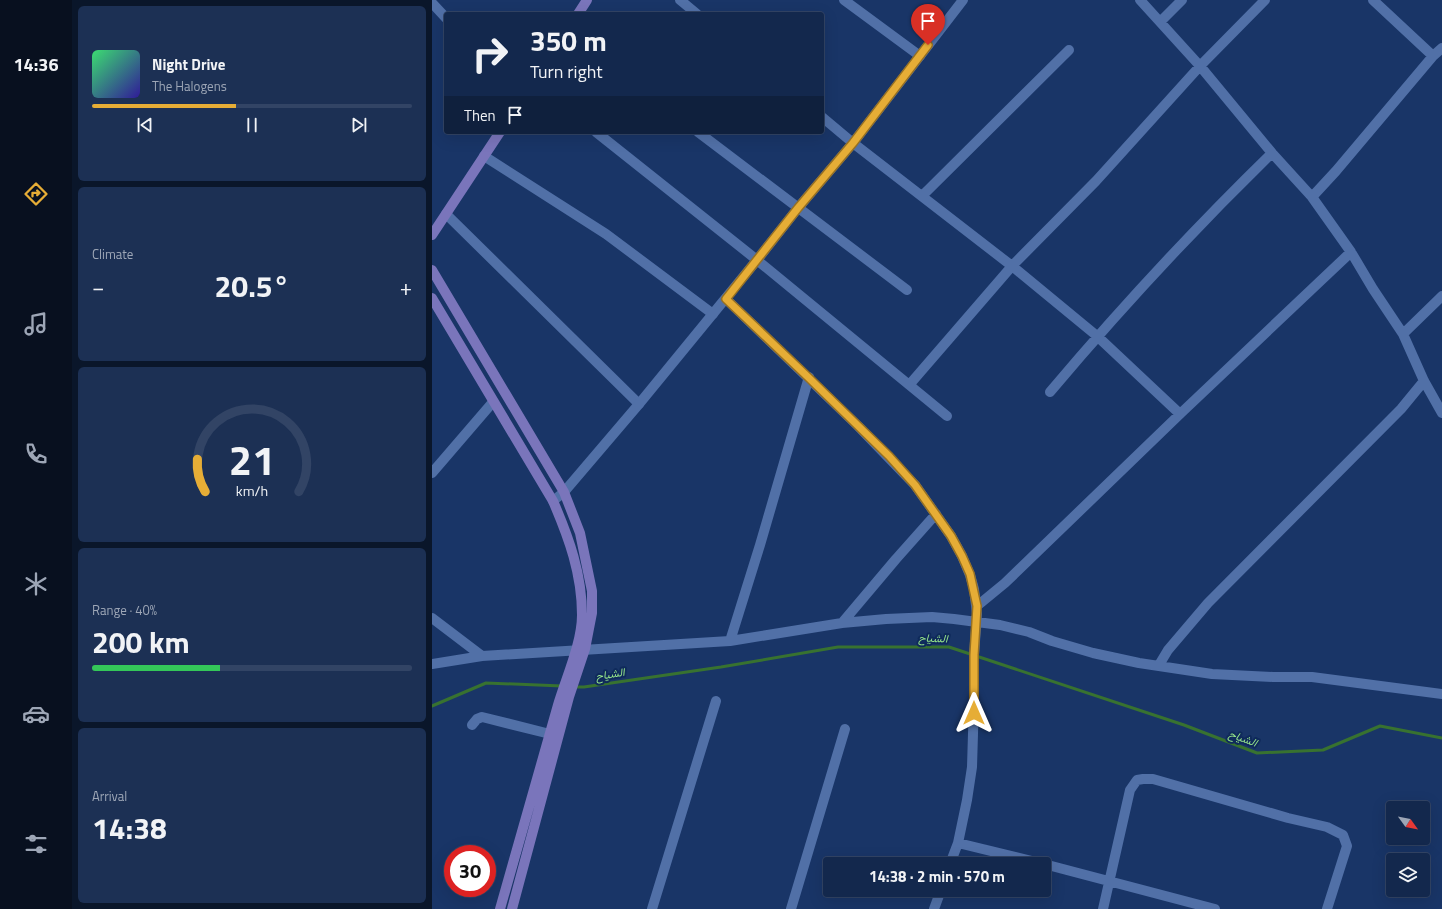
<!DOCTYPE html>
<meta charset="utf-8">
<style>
body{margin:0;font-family:"Titillium Web",Vazirmatn,sans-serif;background:#1c3054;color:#f1f3f6;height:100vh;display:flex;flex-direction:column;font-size:15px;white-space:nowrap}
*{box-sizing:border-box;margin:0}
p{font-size:13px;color:#9da6b6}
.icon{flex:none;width:22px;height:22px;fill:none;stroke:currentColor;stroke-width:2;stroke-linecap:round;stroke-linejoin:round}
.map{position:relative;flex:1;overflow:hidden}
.panel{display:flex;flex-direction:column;gap:6px;padding:6px;background:#0a162a;width:360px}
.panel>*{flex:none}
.banner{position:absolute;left:12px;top:12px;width:380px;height:122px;border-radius:4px;box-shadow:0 4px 16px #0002,0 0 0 1px #324465;background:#13284d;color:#f1f3f6;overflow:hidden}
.needle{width:26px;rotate:123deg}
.fabs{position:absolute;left:954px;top:801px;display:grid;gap:8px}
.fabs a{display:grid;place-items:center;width:44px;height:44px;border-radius:4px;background:#13284d;box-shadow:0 4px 16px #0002,0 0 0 1px #324465;font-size:20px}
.speed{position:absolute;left:12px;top:845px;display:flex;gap:8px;font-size:20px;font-weight:700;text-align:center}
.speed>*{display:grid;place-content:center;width:52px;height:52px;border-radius:50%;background:#13284d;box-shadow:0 4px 16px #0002,0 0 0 1px #324465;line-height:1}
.speed .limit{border:6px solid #d22;background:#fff;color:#111}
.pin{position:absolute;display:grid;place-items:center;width:34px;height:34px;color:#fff;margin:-41px -17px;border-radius:50% 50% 50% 0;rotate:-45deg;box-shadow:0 0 4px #0007}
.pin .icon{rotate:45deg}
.me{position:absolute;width:44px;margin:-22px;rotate:0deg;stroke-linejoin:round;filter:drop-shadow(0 0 3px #0008)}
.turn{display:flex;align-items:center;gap:14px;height:84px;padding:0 20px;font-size:18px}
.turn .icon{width:52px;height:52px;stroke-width:2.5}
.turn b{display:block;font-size:28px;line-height:34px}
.then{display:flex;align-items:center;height:38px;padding:0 20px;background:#0003;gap:8px;font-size:15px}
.big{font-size:30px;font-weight:700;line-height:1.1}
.panel .widget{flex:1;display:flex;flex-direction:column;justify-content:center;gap:6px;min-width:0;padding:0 14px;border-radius:6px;background:#1c3054}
.panel .dial{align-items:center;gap:0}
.dial svg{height:104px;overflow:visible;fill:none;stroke:#324465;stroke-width:7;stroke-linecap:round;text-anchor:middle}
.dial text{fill:#f1f3f6;stroke:none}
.song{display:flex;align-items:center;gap:12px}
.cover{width:48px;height:48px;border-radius:6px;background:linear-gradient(135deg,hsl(140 70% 55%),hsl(250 70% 35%))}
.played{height:4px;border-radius:2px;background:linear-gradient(90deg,#e6ad36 45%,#324465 45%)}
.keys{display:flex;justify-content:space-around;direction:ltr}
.heat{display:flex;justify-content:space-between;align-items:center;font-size:22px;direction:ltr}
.charge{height:6px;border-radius:3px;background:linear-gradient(90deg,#34c759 40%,#324465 0)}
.trip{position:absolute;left:391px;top:857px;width:228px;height:40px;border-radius:4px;background:#13284d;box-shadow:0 4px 16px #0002,0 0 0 1px #324465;font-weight:700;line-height:40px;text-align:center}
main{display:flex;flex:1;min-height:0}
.menu{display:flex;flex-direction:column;width:72px;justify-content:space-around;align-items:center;background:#08101f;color:#9da6b6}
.menu .icon{width:28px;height:28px}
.menu .selected{color:#e6ad36}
.menu b{font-size:18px;color:#f1f3f6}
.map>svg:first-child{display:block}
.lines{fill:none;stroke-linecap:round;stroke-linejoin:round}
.stream{stroke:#387230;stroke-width:3}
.minor{stroke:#5170a7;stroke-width:10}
.tertiary{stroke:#5170a7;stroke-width:10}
.secondary{stroke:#7a75bb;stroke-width:10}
.route-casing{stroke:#967023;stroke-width:10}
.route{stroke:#e6ad36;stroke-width:7}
.labels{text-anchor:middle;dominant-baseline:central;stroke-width:4;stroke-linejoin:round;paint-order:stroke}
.water-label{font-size:11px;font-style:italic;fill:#97e68b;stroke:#0f2a5b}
</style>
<main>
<nav class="menu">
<b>14:36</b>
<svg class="icon selected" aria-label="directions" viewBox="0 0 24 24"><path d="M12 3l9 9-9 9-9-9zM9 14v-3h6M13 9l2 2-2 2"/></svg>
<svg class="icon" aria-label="music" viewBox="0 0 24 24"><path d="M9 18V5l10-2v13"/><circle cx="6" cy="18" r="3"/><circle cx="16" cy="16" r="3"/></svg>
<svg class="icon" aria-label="phone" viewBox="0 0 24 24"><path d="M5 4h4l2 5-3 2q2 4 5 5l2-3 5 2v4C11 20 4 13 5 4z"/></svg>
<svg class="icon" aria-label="climate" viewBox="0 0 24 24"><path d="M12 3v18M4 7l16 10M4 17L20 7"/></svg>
<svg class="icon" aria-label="car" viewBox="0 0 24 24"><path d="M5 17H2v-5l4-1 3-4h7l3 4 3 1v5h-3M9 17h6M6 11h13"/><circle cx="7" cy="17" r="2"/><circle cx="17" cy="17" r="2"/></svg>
<svg class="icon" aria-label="filters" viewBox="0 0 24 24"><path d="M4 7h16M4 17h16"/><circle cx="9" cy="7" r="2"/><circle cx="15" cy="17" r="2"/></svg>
</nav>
<section class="panel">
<div class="widget">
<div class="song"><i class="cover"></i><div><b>Night Drive</b><p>The Halogens</p></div></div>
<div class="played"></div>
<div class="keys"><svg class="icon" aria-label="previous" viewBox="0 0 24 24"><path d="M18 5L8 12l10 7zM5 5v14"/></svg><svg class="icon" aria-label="pause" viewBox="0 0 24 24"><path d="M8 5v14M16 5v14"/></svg><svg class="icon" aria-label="next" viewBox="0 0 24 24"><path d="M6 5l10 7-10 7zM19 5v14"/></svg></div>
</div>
<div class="widget"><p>Climate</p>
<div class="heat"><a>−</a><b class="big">20.5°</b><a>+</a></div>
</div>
<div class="widget dial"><svg viewBox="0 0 100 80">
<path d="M14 69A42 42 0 1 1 86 69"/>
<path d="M14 69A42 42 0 0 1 8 44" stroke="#e6ad36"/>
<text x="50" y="56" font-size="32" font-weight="700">21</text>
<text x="50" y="72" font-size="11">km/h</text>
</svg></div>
<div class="widget"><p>Range · 40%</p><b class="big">200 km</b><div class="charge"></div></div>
<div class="widget"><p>Arrival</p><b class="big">14:38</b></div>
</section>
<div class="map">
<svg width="1010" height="909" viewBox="0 0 1010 909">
<rect width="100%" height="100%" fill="#193567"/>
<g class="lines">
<path class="stream" d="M143,687h9l137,-20 117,-20h111l235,78 73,28 66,-3 57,-24 62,12
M0,706l54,-23 76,3"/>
<path class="minor" d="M248,0l17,14
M412,0l76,56
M708,0l60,66 72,87 40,44 39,55 22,37 30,45 21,47 18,32
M941,0l60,56
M0,3l14,15
M728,22l22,-22
M390,117l31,26 159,123 85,70 83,78
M164,132l161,128 190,156
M266,132l209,158
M52,156l122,78 107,80
M490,196l147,-146
M880,197l24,-26 97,-115 9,-8
M14,214l193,190
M294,299l132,127 57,59 36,51 11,20 8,19 4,14 3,25 -3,41v45l-2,67 -5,33 -9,43 -8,21
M971,334l39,-38
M478,384l102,-118 84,-85 104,-115 65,-66
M618,392c70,-83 144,-163 222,-239
M0,473l61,-71
M545,606l28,-23 175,-169 171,-162
M0,618l50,38
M410,623l54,-64 40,-45
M298,641l30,-96 49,-168
M0,664l50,-8 248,-15 112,-18 44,-4 46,-2 22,2 46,6 29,7 23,9 41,12 46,10 73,11 61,3h39l130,17
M727,665l9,-15 40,-47 193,-194 23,-28
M40,725l5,-6 5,-2 68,17
M526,843l86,21
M612,864l171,45
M220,909l64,-208
M359,909l54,-180
M502,909l7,-19
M671,909l27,-119 7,-10 6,-1h10l135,39 39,9 16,8 4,11 -20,63"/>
<path class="tertiary" d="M121,501l11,-9 75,-88 118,-144 41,-52 55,-65 110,-143"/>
<path class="secondary" d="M146,14l9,-14
M0,235l68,-103
M0,270l132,222 16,41 12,58v22l-7,36 -16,48 -57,212
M0,298l121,203c16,37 29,73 29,114 0,28 -16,63 -24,90 -20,68 -39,136 -58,204"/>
</g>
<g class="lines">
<defs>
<path id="route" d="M496,45l-75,98 -55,65 -72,91 83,79 80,78 26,29 36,51 11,20 8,18 7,32 -3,49v58"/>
</defs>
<use href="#route" class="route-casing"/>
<use href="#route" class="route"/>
</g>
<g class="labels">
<g class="water-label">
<text transform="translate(501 638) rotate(2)">الشياح</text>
<text transform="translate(178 674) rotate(-9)">الشياح</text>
<text transform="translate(811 738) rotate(20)">الشياح</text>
</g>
</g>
</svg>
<div class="fabs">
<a><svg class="needle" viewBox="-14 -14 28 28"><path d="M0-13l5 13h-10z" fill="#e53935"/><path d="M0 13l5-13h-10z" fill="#9da6b6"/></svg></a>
<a><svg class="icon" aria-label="layers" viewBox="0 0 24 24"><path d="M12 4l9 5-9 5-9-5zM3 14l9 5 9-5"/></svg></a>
</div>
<div class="speed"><div class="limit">30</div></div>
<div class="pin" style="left:496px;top:45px;background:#d93025"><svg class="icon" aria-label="arrive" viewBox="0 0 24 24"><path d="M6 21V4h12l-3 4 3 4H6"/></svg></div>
<svg class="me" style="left:542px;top:713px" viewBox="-20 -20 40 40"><path d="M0-17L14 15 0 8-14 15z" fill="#e6ad36" stroke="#fff" stroke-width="4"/></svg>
<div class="trip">14:38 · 2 min · 570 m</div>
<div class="banner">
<div class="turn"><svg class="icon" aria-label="right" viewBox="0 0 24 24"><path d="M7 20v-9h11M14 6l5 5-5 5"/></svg><div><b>350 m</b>Turn right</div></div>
<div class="then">Then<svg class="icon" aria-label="arrive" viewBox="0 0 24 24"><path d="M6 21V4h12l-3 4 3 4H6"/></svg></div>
</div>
</div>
</main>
